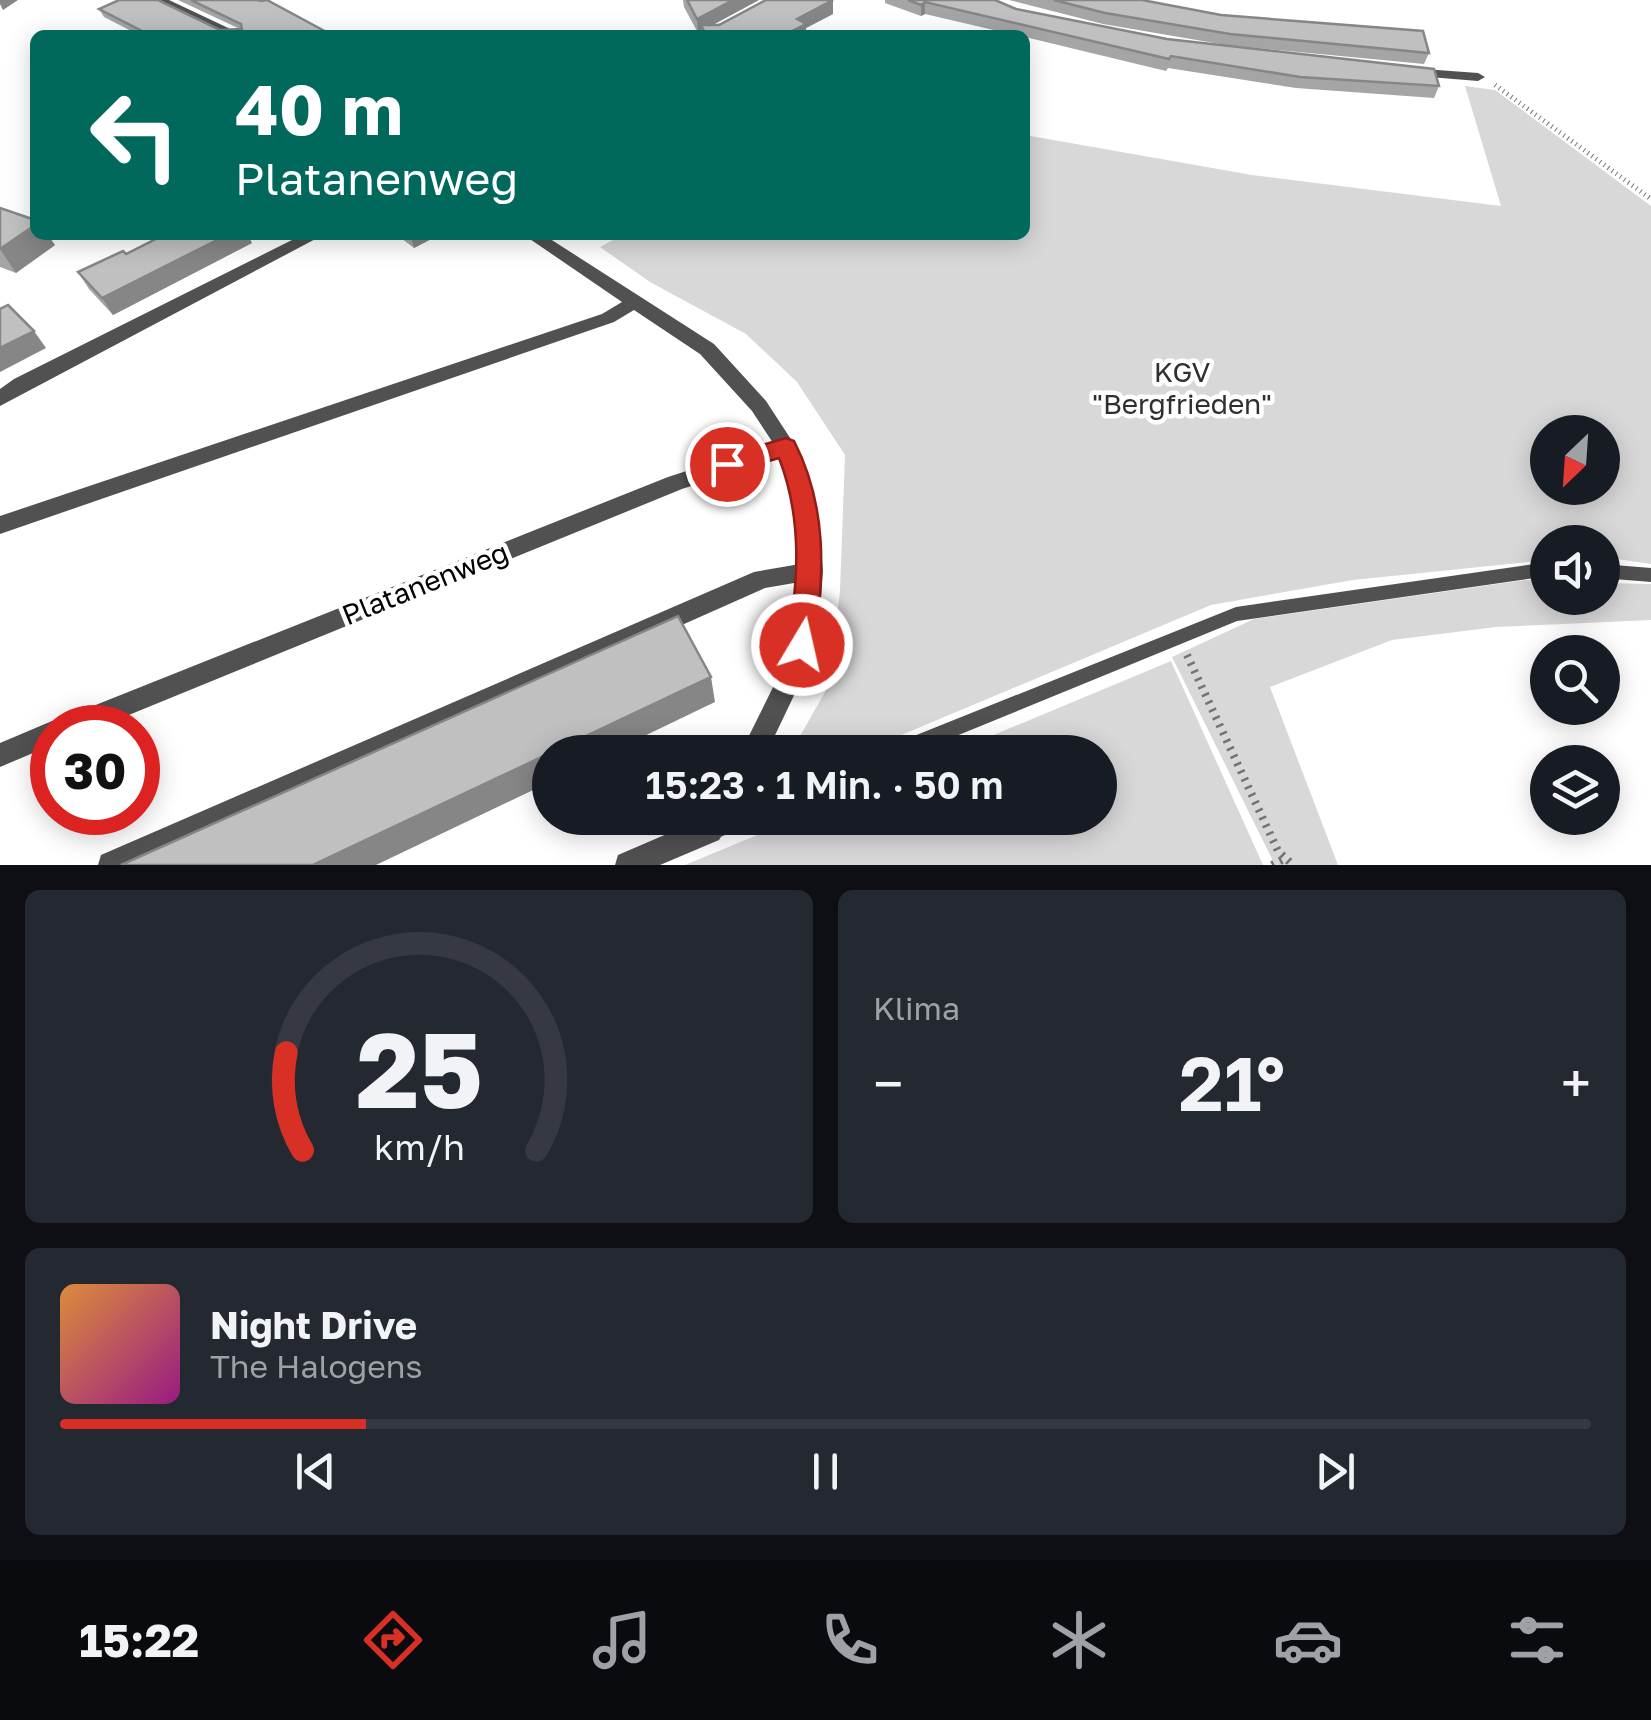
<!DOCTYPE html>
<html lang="de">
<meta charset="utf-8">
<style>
body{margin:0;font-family:"Golos Text",sans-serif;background:#242831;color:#f1f3f6;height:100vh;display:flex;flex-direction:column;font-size:38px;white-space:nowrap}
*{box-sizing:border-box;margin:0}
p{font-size:32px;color:#9ea1a6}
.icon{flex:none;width:55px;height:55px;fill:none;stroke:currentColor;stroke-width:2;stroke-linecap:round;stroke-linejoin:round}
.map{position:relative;height:865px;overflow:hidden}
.side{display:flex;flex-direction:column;gap:25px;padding:25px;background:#0d0f14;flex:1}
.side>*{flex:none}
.top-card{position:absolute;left:30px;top:30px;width:1000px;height:210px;border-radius:15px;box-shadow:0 5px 25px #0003;background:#00695c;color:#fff;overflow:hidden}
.needle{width:65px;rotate:205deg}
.tools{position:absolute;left:1530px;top:415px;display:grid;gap:20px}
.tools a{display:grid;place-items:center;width:90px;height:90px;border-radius:50%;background:#171b24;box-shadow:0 5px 25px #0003;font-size:50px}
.speed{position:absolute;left:30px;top:705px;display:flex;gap:20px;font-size:50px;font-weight:700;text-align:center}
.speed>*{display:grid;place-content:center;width:130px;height:130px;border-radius:50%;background:#171b24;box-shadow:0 5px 25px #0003;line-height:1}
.speed .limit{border:15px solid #d22;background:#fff;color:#111}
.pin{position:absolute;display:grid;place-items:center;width:85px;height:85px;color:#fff;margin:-42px;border:5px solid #fff;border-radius:50%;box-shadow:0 2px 10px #0007}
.me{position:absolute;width:110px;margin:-55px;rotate:9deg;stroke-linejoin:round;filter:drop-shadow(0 0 8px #0008)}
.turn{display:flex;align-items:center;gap:35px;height:210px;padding:0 40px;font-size:45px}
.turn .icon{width:130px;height:130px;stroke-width:2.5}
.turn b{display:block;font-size:70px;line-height:85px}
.big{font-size:75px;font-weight:600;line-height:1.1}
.side .widget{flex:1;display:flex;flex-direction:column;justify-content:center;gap:15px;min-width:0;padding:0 35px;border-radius:15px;background:#242831}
.side .dial{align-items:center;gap:0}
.dial svg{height:260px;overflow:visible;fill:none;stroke:#363941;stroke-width:7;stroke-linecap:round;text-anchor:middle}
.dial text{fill:#f1f3f6;stroke:none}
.song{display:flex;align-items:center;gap:30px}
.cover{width:120px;height:120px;border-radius:15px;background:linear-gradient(135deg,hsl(30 70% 55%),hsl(310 70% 35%))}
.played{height:10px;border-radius:5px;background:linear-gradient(90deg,#d93025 20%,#363941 20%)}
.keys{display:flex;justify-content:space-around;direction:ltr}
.heat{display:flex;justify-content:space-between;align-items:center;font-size:55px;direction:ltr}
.side .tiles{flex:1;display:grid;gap:25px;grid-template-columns:1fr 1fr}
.widget:last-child{grid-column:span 2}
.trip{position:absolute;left:532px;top:735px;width:585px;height:100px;border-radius:50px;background:#171b24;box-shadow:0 5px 25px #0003;font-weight:600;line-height:100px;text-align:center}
.tabs{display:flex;height:160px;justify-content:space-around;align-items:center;background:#090b0e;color:#9ea1a6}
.tabs .icon{width:70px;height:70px}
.tabs .on{color:#d93025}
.tabs b{font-size:45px;color:#f1f3f6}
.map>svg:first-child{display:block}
.green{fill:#d8d8d8;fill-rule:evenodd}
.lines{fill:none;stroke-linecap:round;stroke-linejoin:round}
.path-far1{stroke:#737373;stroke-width:5;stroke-dasharray:1 4;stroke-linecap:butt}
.path{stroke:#737373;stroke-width:8;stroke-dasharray:2.5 6;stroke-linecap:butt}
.lane{fill:#515151;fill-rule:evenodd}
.street{fill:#515151;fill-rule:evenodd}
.wall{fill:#a5a5a5}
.shaded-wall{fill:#868686}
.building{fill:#c0c0c0;stroke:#868686;stroke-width:2.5}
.route{fill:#d93025;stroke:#8d1f18;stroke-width:2.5}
.labels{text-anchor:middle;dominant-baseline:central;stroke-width:9;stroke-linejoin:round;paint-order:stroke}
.park-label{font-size:28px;fill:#2f2f2f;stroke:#fff}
.street-label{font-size:28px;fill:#000;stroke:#fff}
</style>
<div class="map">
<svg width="1651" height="865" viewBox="0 0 1651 865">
<rect width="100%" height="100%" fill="#fff"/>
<path class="green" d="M1465,86l30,4 156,116v358l-48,-7 -1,-15h-54l-1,18 -194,20 -142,25 -350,147h-70l38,-67 11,-94 5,-136 -48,-73 -51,-48 -96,-52 -50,-35 22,-12h403v-100l227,40 249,31zM1548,432h54v56h-54z
M1525,580l22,1 1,17h54l1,-15 48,1v36l-155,7 -104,13 -122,47 68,178h-63l-103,-208 82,-38z
M1171,661l92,204h-578l113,-47h302v-66h-147z"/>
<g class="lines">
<path class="path-far1" d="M1495,85l156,114"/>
<path class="path" d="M1187,655l91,196 15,14
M1272,865l14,-7"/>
<path class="lane" d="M1548,562v14l-311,45 -320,131h-30l2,-6 347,-139z
M1602,564l49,4v14l-49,-4z
M719,818h33l-3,7 -36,15 -7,-3 -3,-7 3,-7z"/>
<path class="street" d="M151,0h18l74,35h-18z
M1410,68l68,5 7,4 -7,4 -73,-6 -2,-3z
M302,235h21l-323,171v-17l14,-10z
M524,235h20l170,109 52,57 30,46 22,68 5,56 -4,54 -10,39 -42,88h-26l44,-89 10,-38 5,-43 -35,6 -623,277h-44l3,-10 653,-283 46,-8 -4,-49 -17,-58 -97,32 -585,239h-45v17l-52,22v-24l52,-22 5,2 1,-3 610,-243 105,-34 -21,-32 -52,-57 -66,-44 -20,12 -614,212v-18l602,-202 20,-12z
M704,818h29l-14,22 -59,25h-45l3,-10z"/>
</g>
<path class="wall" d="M178,0h80l74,35h-193l-35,-18 -5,-8 121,21 20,-1z
M683,0h76l-46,25 120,-25v14l-27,14v7h-105v-4l-3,2 -14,-26z
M885,0h110l21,9 151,30 272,47 -5,12 -138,-10 -128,-20 -2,3 -141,-34v-2h-10l-90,-21 -4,2 -36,-13z
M1009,0h133l287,53 -5,11 -198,-19 -123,-21z
M0,208l55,37 -39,28 -16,-6z
M397,235h42l-25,13z
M252,243l-139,72 -24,-26 -11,-17 48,-18z"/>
<path class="shaded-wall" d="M0,0h18l-15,10 -3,-6z
M733,0h26l-56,30 -2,-5v6l-3,2 -1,-14z
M833,0v14l-27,14v7h-22l13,-16z
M925,2v12l-4,2v-11z
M35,225v10h13l7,10 -39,28 -16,-24z
M227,235h21l4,8 -139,72 -11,-17z
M410,235h29l-25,13z
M34,331l12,17 -46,24v-24z
M711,677l4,25 -104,50h-60z
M550,753v29l-174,83h-63z"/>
<path class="building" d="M119,0h39l62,30 22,-1 -1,-5 -50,-24h67l3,1 6,-1 65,35h-182l-51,-26z
M687,0h46l-36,19z
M766,0h67l-36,19 9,5 -22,11h-78l-5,-10h18z
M908,0h87l21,9 151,30 267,30 5,17 -139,-9 -129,-21 -2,3 -244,-57 -4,3z
M1054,0h88l79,15 202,16 6,22 -199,-19 -125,-21z
M0,208l35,12v5l-35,24z
M164,235h63l-125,63 -24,-26 45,-21 3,3z
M8,305l26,26 -34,17v-39z
M678,616l33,61 -398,188h-192z"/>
<path class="route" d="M786,438l8,3c34,66 30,133 21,204l-4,8 -9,4 -10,-4 -4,-8c10,-64 15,-125 -9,-187l-52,15 -12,-9 4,-6z"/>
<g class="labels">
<g class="park-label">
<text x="1182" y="371">KGV<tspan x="1182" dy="32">"Bergfrieden"</tspan></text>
</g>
<g class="street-label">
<text transform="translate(425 583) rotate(-22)">Platanenweg</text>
</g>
</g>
</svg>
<div class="tools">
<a><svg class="needle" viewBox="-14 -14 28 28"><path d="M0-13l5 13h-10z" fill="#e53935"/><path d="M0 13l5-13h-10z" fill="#9ea1a6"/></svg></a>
<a><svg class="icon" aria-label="sound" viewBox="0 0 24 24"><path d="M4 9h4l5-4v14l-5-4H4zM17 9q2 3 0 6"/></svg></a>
<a><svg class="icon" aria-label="search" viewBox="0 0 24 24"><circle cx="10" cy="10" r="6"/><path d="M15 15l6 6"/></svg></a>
<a><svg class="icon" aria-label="layers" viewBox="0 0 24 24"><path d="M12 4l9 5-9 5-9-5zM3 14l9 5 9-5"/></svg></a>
</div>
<div class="speed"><div class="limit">30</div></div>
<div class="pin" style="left:727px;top:464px;background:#d93025"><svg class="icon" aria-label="arrive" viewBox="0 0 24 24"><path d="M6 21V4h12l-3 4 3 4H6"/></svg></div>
<svg class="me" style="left:802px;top:645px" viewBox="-20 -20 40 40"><circle r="17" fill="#d93025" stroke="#fff" stroke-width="3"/><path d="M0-11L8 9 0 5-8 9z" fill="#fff"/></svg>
<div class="trip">15:23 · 1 Min. · 50 m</div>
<div class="top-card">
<div class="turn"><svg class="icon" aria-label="left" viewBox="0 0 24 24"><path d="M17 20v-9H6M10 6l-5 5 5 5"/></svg><div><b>40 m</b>Platanenweg</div></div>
</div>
</div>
<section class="side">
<div class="tiles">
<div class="widget dial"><svg viewBox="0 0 100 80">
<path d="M14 69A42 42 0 1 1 86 69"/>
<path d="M14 69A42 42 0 0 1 9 39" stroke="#d93025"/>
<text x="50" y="56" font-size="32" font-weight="700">25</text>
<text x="50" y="72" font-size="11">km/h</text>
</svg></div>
<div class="widget"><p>Klima</p>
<div class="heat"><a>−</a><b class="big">21°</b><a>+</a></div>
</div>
<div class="widget">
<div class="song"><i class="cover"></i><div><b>Night Drive</b><p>The Halogens</p></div></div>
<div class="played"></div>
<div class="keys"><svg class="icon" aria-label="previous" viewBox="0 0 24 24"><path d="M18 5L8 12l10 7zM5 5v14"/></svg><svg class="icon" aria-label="pause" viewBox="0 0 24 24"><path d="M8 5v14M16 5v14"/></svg><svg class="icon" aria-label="next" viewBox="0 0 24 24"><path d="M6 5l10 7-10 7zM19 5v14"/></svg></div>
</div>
</div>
</section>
<nav class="tabs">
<b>15:22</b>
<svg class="icon on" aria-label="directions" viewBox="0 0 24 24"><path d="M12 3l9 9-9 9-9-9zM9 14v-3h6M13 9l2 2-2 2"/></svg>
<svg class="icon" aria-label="music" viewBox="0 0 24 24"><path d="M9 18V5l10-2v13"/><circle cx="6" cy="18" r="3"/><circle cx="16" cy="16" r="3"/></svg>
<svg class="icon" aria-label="phone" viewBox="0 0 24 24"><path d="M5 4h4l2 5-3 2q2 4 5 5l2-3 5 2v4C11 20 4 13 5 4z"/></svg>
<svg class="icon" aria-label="climate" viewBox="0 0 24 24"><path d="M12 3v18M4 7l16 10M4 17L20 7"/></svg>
<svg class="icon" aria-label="car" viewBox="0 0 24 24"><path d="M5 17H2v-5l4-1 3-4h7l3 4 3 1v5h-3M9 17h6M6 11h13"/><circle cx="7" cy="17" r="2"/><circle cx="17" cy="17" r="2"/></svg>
<svg class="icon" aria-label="filters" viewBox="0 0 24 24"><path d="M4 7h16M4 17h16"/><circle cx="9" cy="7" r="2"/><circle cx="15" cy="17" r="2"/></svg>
</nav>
